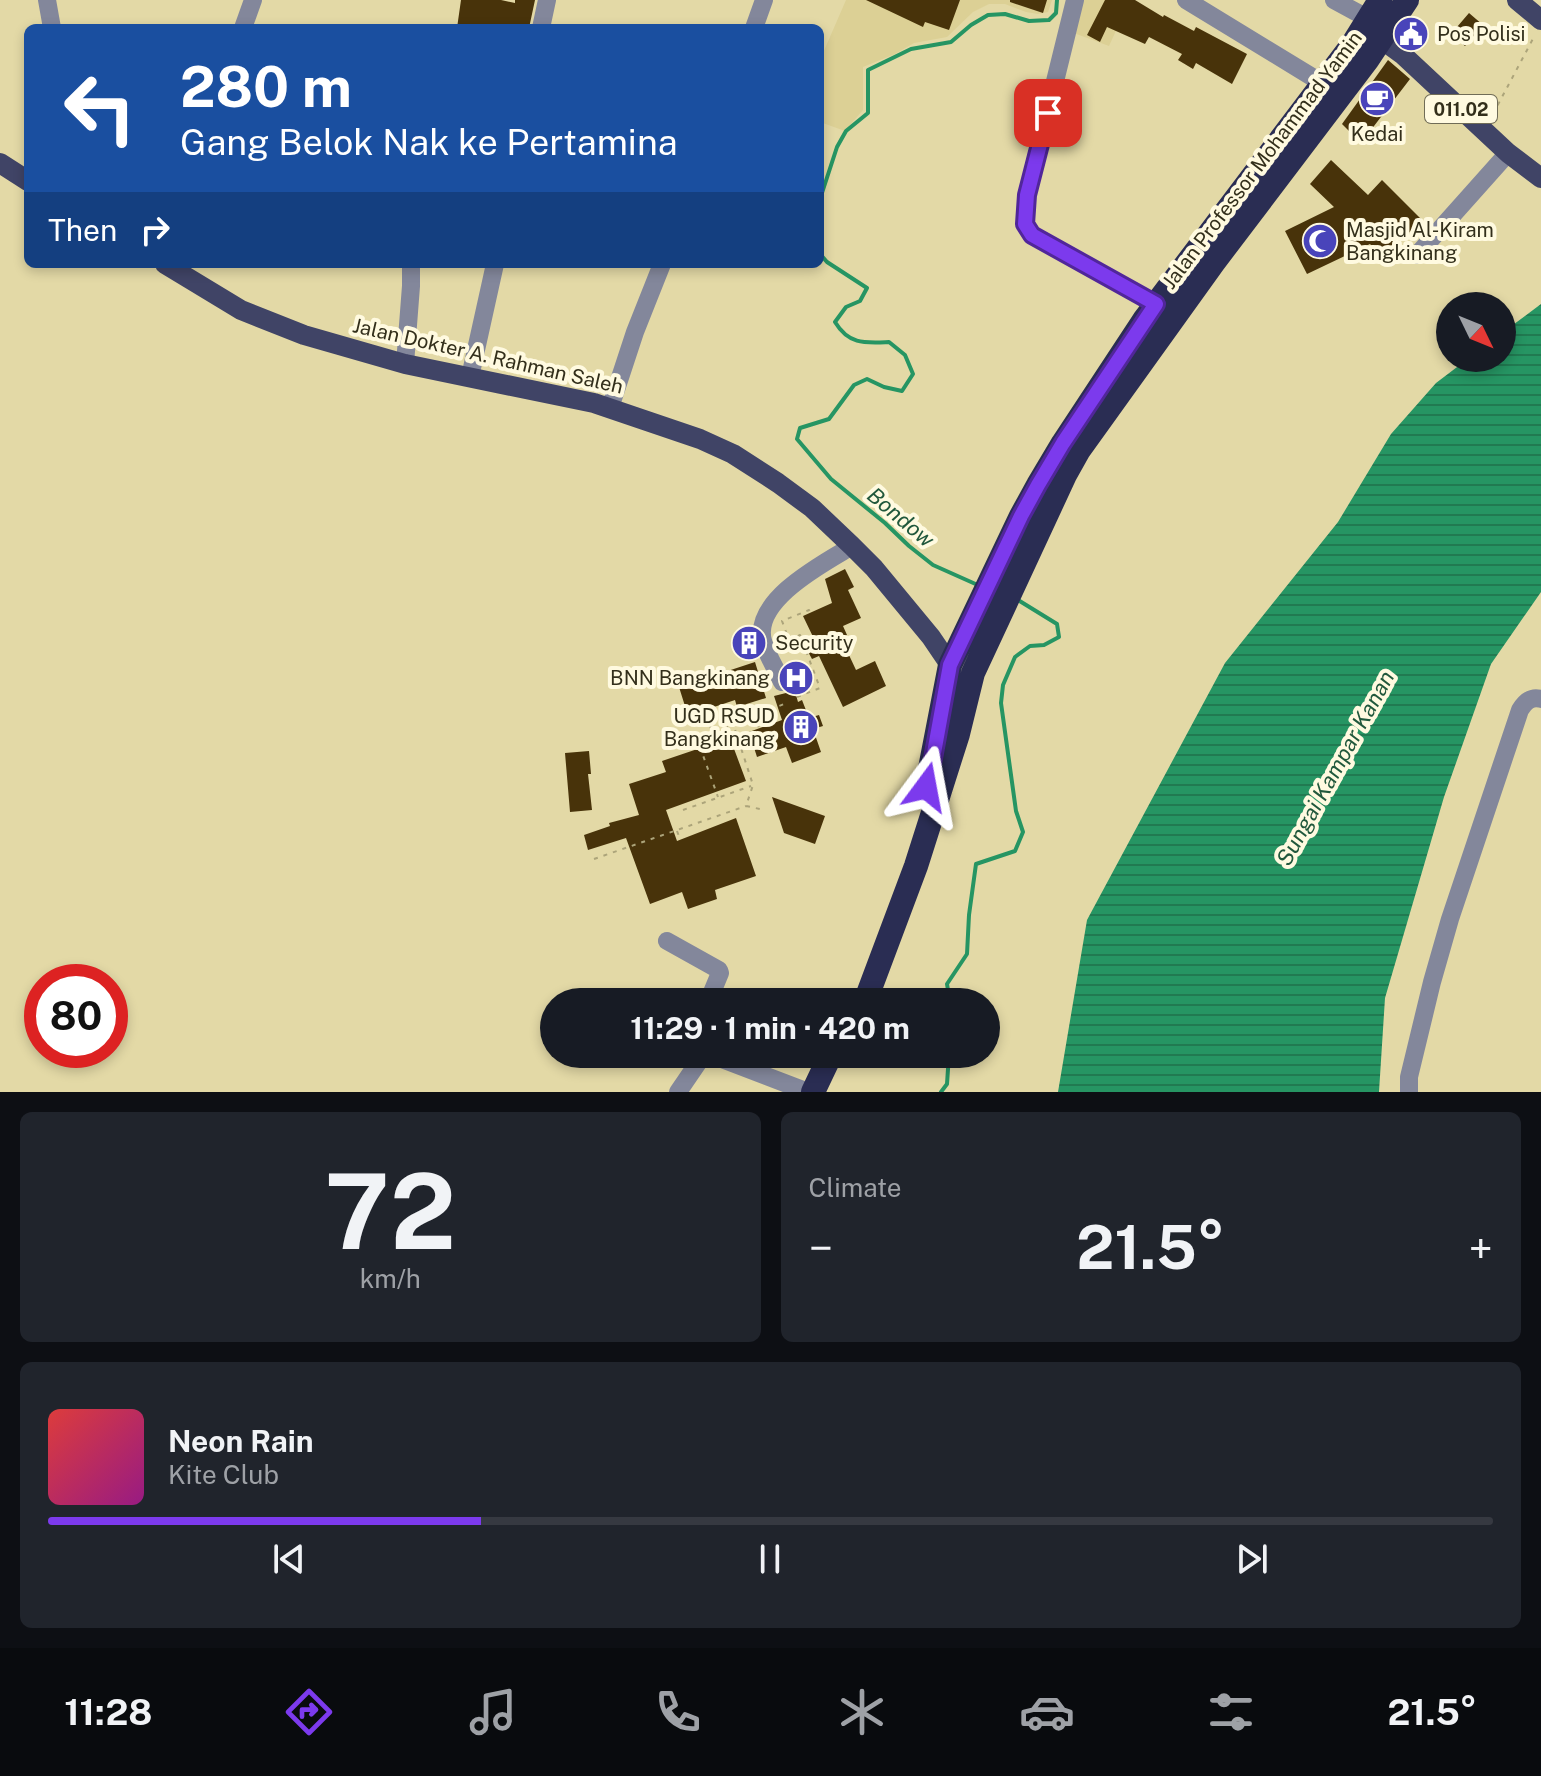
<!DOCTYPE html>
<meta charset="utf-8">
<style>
body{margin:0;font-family:"Public Sans",sans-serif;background:#20242c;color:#f1f3f6;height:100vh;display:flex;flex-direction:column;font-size:30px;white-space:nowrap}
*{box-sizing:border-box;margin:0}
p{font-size:26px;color:#9ea1a6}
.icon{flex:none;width:44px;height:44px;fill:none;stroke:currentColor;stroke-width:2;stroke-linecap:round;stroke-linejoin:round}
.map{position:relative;height:1092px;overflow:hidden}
.sheet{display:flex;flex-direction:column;gap:20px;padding:20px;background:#0d0f14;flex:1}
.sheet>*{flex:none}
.top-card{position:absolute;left:24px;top:24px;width:800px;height:244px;border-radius:12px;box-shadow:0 4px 12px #0003;background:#1a4fa0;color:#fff;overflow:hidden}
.needle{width:52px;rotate:133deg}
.buttons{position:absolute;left:1436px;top:292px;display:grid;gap:16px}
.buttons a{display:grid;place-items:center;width:80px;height:80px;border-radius:50%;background:#171b24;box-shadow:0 4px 12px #0003;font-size:40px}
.speed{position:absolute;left:24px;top:964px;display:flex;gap:16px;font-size:40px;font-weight:700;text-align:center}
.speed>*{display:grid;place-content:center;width:104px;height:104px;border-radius:50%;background:#171b24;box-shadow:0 4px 12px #0003;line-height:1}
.speed .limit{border:12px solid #d22;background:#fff;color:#111}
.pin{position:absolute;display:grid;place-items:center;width:68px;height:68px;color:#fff;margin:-34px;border-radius:16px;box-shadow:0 4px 12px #0006}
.me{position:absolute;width:88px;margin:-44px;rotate:13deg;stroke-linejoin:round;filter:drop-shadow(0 0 6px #0008)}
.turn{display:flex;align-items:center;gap:28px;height:168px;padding:0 24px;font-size:36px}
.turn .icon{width:104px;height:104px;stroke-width:2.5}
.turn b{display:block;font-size:56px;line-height:68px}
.then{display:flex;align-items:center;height:76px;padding:0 24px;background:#0003;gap:16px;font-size:30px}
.big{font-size:60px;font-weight:700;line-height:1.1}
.sheet .tile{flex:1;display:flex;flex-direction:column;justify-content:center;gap:12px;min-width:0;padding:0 28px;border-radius:12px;background:#20242c}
.sheet .dial{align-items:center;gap:0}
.dial b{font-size:104px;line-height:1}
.song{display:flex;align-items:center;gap:24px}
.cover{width:96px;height:96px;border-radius:12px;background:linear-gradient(135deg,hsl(0 70% 55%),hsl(310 70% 35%))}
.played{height:8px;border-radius:4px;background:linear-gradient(90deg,#7c3aed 30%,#363941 30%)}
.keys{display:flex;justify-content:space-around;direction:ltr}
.heat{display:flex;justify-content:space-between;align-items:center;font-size:44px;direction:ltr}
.sheet .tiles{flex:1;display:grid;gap:20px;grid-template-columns:1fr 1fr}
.tile:last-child{grid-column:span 2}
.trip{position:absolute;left:540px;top:988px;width:460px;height:80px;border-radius:40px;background:#171b24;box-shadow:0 4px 12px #0003;font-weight:700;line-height:80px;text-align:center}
.tabs{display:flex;height:128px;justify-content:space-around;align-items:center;background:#090b0e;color:#9ea1a6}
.tabs .icon{width:56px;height:56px}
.tabs .selected{color:#7c3aed}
.tabs b{font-size:36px;color:#f1f3f6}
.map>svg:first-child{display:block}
.built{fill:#dcd095}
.water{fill:url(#water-rules)}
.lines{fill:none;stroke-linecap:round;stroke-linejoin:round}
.stream{stroke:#269563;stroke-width:4}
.building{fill:#48330a}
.path{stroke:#aca47a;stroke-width:2;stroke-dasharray:4 6;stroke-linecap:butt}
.minor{stroke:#83879b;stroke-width:18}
.major{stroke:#404466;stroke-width:20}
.highway{stroke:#2a2d53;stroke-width:24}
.route-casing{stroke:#51269a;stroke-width:20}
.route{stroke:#7c3aed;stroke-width:14}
.labels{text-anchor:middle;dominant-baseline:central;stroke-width:8;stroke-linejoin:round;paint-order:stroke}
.shield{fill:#fffae0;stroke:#706c56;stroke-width:2}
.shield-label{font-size:18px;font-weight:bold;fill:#332f1b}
.poi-label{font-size:20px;fill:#332f1b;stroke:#fffae0;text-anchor:start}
.street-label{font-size:20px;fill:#332f1b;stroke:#fffae0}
.water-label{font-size:22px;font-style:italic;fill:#21583c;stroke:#fffae0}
</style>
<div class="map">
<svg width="1541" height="1092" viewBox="0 0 1541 1092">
<defs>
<pattern id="water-rules" width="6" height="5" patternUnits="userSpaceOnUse" patternTransform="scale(2)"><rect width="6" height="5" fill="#269563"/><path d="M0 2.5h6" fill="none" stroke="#217a51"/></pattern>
</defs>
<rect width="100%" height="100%" fill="#e3d9a6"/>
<path class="built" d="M846,0h206l-4,12 -10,2 -12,-2 -21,-8h-16l-16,8 -26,25 -33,6 -19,11 -32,13v43l-18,21 -25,-9v-62z
M1077,0h53l-21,46 -38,-14z"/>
<path class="water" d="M1541,304v288l-50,72 -47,133 -59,201 -6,94h-321l29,-172 138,-257 113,-141 53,-88 45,-51 33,-25h33v-25z"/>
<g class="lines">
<path class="stream" d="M820,199l17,-52 9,-16 22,-18v-43l43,-21 40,-7 20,-17 17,-10 17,-1 24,7 20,-1 7,-7 1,-13
M820,254l7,8 40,26 -7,13 -14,6 -11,15c14,23 30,21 54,20l16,13 8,19 -11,17 -18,-4 -17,-8 -13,6 -25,34 -29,9 -3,11 34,40 54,44 24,23 24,19 47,21
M950,1002l-3,-18 20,-30 2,-39 7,-51 39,-13 8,-19 -7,-21 -15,-108 2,-18 12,-28 15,-11 14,-1 15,-8 -2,-13 -39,-24
M941,1092l6,-8 2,-30"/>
</g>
<path class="building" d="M461,0h40l14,3v-3h20l-6,28h-72z
M866,0h94l-11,30 -24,-8 -2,5z
M1010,0h37l-4,13 -33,-11z
M1105,0h30l28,17 1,-2 30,16 2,-4 51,27 -15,30 -36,-21 -3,6 -15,-9 4,-6 -33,-17 -4,7 -38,-17 -7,15 -13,-7z
M1469,13l14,12 -18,21 -14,-12z
M1388,60l22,19 -49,64 -19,-19z
M1331,160l37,35 14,-15 40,40 -39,38 -13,-14 -63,30 -22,-43 49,-24 -24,-23z
M845,569l9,18 -6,3 13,28 -18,8 4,9 -6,3 15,32 19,-9 11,25 -43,21 -24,-51 -7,3 -6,-11 10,-5 -13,-27 29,-13 -7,-24z
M755,662l11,36 -29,9 -2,-7 -21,7 2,6 -26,9 -11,-35z
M794,688l4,14 4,-2 7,18 10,-3 4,11 -10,3 8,23 -29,11 -6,-16 -29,10 -8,-25 33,-12 -8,-24 12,-3z
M730,738l16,43 -80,29 11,31 59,-23 20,58 -41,14 2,9 -29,10 -6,-17 -32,12 -24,-66 -38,12 -4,-15 26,-9 -1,-3 30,-8 -10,-31 37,-12 -4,-11z
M589,751l2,23h-3l4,36 -22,2 -5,-59z
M772,797l53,19 -10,28 -31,-11z"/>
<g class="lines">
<path class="path" d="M1493,114l42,-79
M797,697l23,-9 -20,-53 -11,5 -7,-19 27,-11 1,2
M750,704l4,12 30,-12
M729,711l24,74 -7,21 14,3
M706,717l7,16 41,-17 5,12
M713,734l3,8
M700,747l18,50
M683,810l68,-24
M677,831l3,8
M594,859l152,-53"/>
<path class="minor" d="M47,0l5,28
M1075,0l-48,195 -2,29 7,11 124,69
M1186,0l136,83
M1334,0l35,19
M243,28l10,-28
M541,28l6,-28
M754,28l10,-28
M1417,255l91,-102
M405,364l6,-78v-22
M470,377l25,-113
M610,408l25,-76 27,-68
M782,682c-6,-13 -15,-27 -19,-41 -11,-41 61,-78 89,-95
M667,941l52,29 1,3 -12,29
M709,1054l99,38
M678,1092l26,-38
M1409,1092v-15l23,-95 18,-63 70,-209c5,-8 11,-14 21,-11"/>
<path class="major" d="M1517,0l24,20
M1381,39l22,16 105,98 33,25
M0,163l28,18
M165,264l76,46 63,25 101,29 189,39 106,36 33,15 45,29 34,25 40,38 22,22 57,69 19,28"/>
<path class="highway" d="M927,784l23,-119 71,-149 17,-31 25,-42 81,-123 208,-275 28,-45
M865,1002l51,-136 42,-132 15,-61 92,-198 14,-25 135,-188 154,-203 39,-59
M813,1092l18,-38"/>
</g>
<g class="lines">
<defs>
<path id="route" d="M926,787l6,-23 18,-99 71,-149 17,-31 25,-42 93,-139 -124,-69 -7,-11 2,-29 21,-82"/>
</defs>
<use href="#route" class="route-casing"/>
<use href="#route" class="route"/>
</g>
<defs>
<symbol id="civic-disc" viewBox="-11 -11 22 22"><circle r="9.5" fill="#4944ba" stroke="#fffae0"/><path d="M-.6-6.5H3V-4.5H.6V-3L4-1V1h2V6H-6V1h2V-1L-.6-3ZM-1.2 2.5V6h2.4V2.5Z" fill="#fff"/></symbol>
<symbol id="cafe-disc" viewBox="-11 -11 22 22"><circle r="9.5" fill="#4944ba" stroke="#fffae0"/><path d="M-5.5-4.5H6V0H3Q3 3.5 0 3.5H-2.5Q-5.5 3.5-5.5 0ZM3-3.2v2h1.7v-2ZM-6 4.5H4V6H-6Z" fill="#fff"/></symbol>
<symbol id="mosque-disc" viewBox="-11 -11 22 22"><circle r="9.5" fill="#4944ba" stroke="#fffae0"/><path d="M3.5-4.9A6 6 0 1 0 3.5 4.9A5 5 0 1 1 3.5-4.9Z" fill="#fff"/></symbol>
<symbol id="building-disc" viewBox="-11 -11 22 22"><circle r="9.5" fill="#4944ba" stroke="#fffae0"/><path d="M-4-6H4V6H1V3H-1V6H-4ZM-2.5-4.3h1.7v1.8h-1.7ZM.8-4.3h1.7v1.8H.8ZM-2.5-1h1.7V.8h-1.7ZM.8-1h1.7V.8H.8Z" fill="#fff"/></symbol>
<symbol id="hospital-disc" viewBox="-11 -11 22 22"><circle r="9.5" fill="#4944ba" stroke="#fffae0"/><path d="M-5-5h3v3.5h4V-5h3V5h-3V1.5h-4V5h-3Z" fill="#fff"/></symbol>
</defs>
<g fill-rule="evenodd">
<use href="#civic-disc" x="1391" y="14" width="40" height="40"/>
<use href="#cafe-disc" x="1357" y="79" width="40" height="40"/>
<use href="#mosque-disc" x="1300" y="221" width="40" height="40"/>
<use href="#building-disc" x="729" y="623" width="40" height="40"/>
<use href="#hospital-disc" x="776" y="658" width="40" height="40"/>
<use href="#building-disc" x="781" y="707" width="40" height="40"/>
</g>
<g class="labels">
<rect class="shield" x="1425" y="95" width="72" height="28" rx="6"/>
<g class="shield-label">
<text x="1461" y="109">011.02</text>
</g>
<g class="poi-label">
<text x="1437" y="34">Pos Polisi</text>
<text x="1377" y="134" text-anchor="middle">Kedai</text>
<text x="1346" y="230">Masjid Al-Kiram<tspan x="1346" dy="23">Bangkinang</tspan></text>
<text x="775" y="643">Security</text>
<text x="770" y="678" text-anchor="end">BNN Bangkinang</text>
<text x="775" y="716" text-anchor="end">UGD RSUD<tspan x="775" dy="23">Bangkinang</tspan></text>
</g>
<g class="street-label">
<text transform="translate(1262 160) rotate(-53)">Jalan Professor Mohammad Yamin</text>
<text transform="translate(488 356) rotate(13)">Jalan Dokter A. Rahman Saleh</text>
</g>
<g class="water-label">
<text transform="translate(901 517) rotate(40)">Bondow</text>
<text transform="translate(1335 768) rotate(-61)">Sungai Kampar Kanan</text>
</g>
</g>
</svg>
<div class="buttons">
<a><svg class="needle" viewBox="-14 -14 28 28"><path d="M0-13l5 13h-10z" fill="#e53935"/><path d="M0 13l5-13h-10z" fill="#9ea1a6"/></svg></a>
</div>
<div class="speed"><div class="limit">80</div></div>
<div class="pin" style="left:1048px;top:113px;background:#d93025"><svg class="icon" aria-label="arrive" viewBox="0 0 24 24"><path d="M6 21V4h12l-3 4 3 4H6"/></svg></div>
<svg class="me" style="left:926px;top:787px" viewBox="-20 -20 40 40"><path d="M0-17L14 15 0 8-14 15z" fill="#7c3aed" stroke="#fff" stroke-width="4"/></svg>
<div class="trip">11:29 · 1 min · 420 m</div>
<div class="top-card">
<div class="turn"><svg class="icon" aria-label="left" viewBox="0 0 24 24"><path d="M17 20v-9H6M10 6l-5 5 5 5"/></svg><div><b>280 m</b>Gang Belok Nak ke Pertamina</div></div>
<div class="then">Then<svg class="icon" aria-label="right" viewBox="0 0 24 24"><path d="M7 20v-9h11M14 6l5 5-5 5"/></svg></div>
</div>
</div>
<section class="sheet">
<div class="tiles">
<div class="tile dial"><b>72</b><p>km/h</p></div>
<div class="tile"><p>Climate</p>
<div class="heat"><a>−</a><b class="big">21.5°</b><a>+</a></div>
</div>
<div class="tile">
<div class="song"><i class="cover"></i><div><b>Neon Rain</b><p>Kite Club</p></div></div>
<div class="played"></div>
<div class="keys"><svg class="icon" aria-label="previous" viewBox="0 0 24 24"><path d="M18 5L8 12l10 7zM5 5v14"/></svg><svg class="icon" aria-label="pause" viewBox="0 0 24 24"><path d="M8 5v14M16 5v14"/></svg><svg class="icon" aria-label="next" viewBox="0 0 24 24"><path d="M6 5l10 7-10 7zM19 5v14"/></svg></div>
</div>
</div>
</section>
<nav class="tabs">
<b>11:28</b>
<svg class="icon selected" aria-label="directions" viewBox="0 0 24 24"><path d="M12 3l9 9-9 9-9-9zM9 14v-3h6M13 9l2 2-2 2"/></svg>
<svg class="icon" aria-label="music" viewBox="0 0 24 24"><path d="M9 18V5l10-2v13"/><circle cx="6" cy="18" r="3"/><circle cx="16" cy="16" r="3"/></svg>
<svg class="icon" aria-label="phone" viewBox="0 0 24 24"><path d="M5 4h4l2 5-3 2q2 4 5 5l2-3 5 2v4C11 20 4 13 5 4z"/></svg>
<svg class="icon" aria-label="climate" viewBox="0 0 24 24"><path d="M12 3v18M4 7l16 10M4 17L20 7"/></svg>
<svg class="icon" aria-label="car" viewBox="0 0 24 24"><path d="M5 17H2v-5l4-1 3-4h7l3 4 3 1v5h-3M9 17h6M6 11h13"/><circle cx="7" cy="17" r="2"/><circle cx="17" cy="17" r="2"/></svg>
<svg class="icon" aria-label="filters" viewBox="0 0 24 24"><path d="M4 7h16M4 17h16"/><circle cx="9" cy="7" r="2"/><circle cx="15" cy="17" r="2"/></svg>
<b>21.5°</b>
</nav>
